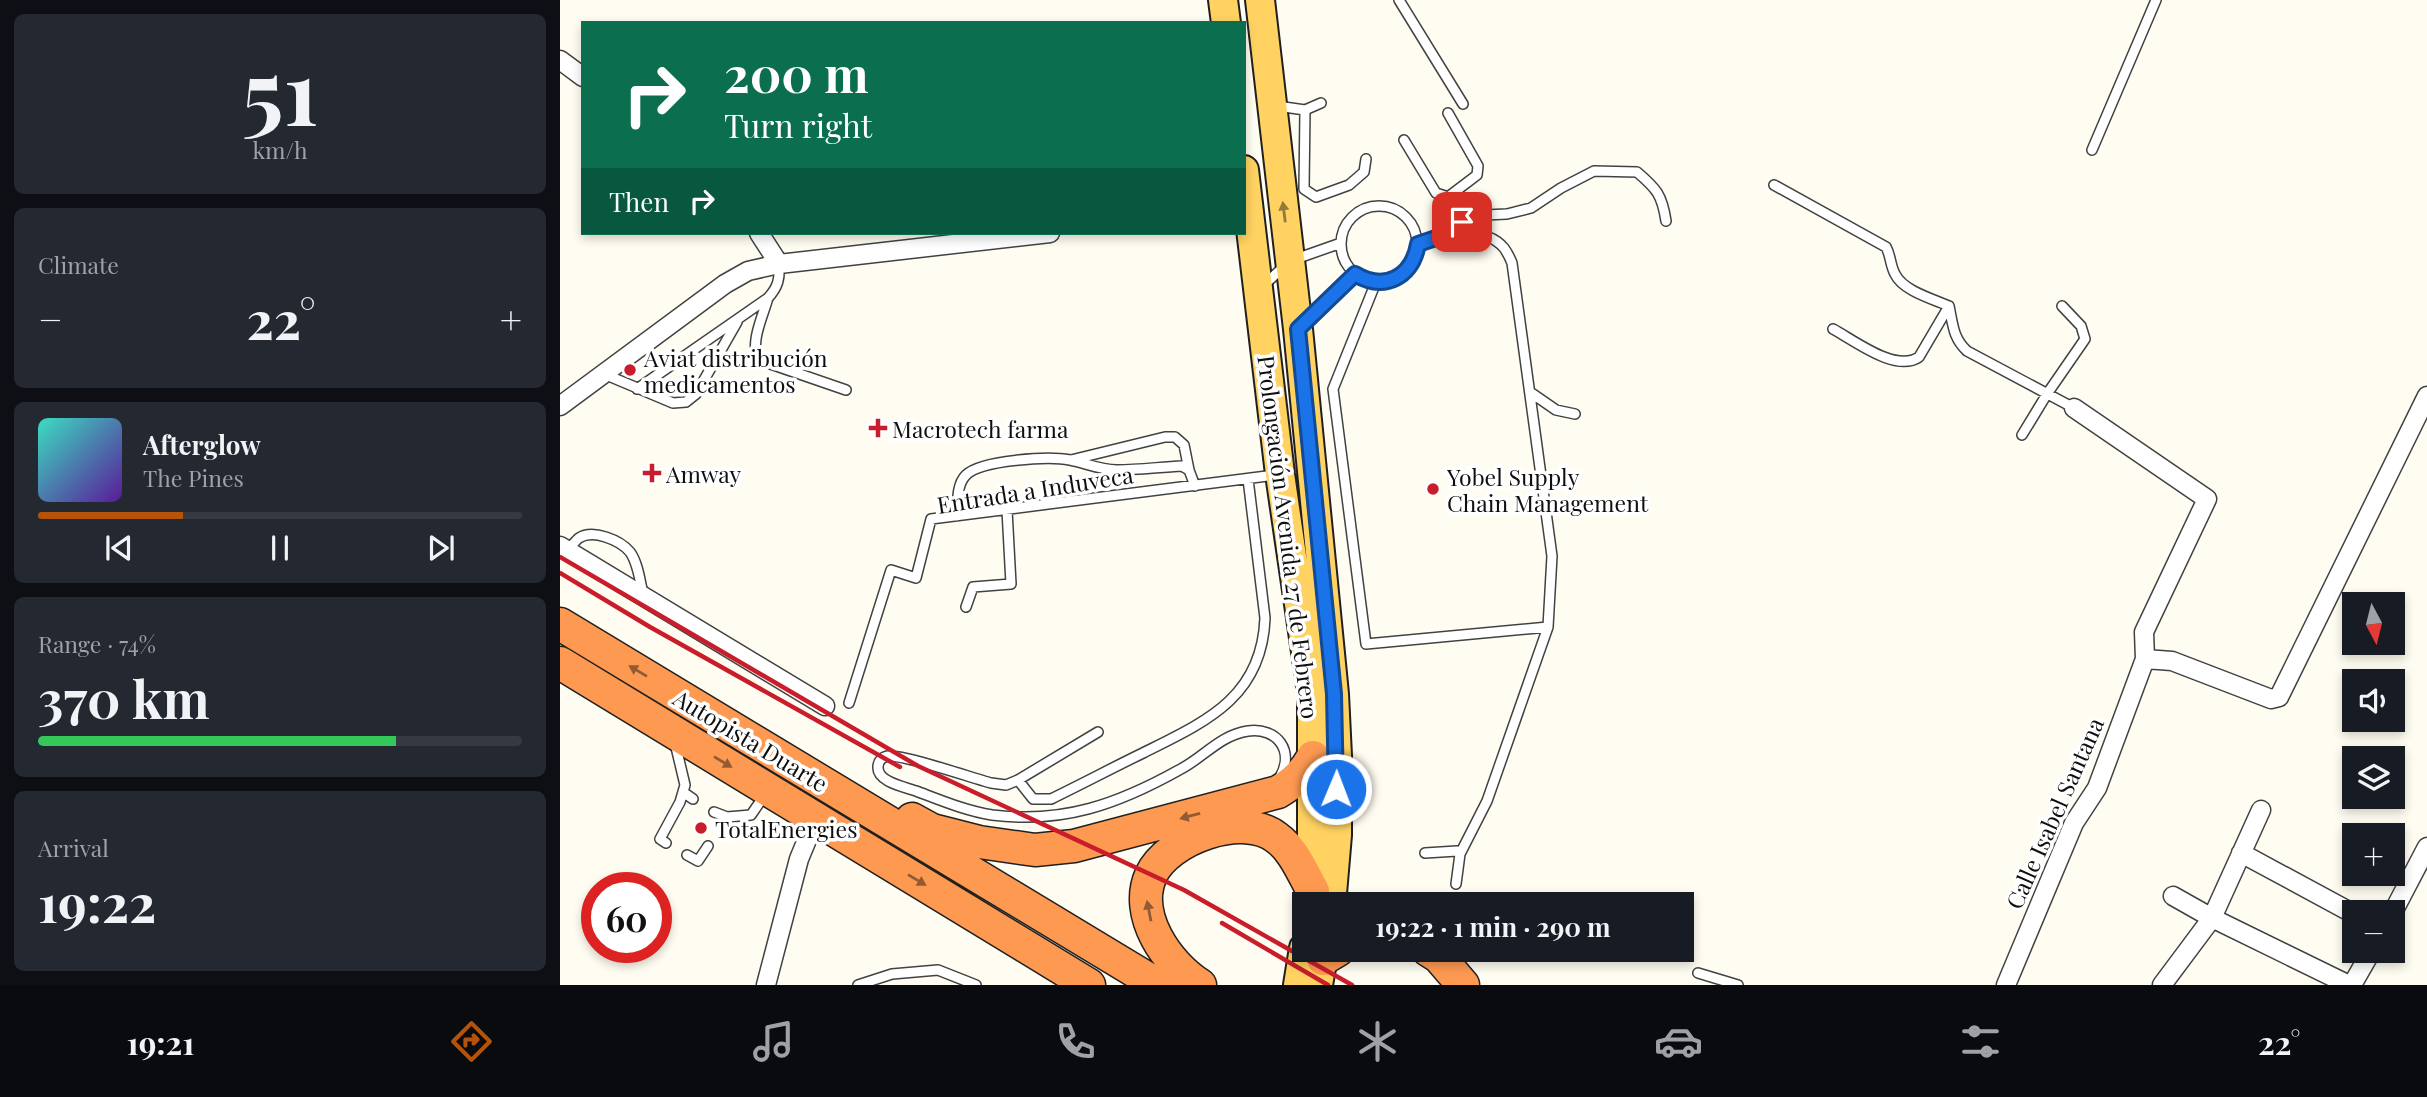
<!DOCTYPE html>
<meta charset="utf-8">
<style>
body{margin:0;font-family:"Playfair Display",serif;background:#242831;color:#f1f3f6;height:100vh;display:flex;flex-direction:column;font-size:26px;white-space:nowrap}
*{box-sizing:border-box;margin:0}
p{font-size:23px;color:#9ea1a6}
.icon{flex:none;width:38px;height:38px;fill:none;stroke:currentColor;stroke-width:2;stroke-linecap:round;stroke-linejoin:round}
.map{position:relative;flex:1;overflow:hidden}
.drawer{display:flex;flex-direction:column;gap:14px;padding:14px;background:#0d0f14;width:560px}
.drawer>*{flex:none}
.guide{position:absolute;left:21px;top:21px;width:665px;height:214px;border-radius:0px;box-shadow:0 4px 10px #0003;background:#0b6e4f;color:#fff;overflow:hidden}
.needle{width:46px;rotate:173deg}
.buttons{position:absolute;left:1782px;top:592px;display:grid;gap:14px}
.buttons a{display:grid;place-items:center;width:63px;height:63px;border-radius:0px;background:#171b24;box-shadow:0 4px 10px #0003;font-size:35px}
.speed{position:absolute;left:21px;top:872px;display:flex;gap:14px;font-size:35px;font-weight:700;text-align:center}
.speed>*{display:grid;place-content:center;width:91px;height:91px;border-radius:50%;background:#171b24;box-shadow:0 4px 10px #0003;line-height:1}
.speed .limit{border:10px solid #d22;background:#fff;color:#111}
.pin{position:absolute;display:grid;place-items:center;width:60px;height:60px;color:#fff;margin:-30px;border-radius:14px;box-shadow:0 4px 10px #0006}
.me{position:absolute;width:77px;margin:-38px;rotate:1deg;stroke-linejoin:round;filter:drop-shadow(0 0 5px #0008)}
.turn{display:flex;align-items:center;gap:24px;height:147px;padding:0 28px;font-size:32px}
.turn .icon{width:91px;height:91px;stroke-width:2.5}
.turn b{display:block;font-size:49px;line-height:60px}
.then{display:flex;align-items:center;height:66px;padding:0 28px;background:#0003;gap:14px;font-size:26px}
.big{font-size:52px;font-weight:700;line-height:1.1}
.drawer .card{flex:1;display:flex;flex-direction:column;justify-content:center;gap:10px;min-width:0;padding:0 24px;border-radius:10px;background:#242831}
.drawer .dial{align-items:center;gap:0}
.dial b{font-size:91px;line-height:1}
.song{display:flex;align-items:center;gap:21px}
.cover{width:84px;height:84px;border-radius:10px;background:linear-gradient(135deg,hsl(170 70% 55%),hsl(270 70% 35%))}
.played{height:7px;border-radius:4px;background:linear-gradient(90deg,#b45309 30%,#363941 30%)}
.keys{display:flex;justify-content:space-around;direction:ltr}
.heat{display:flex;justify-content:space-between;align-items:center;font-size:38px;direction:ltr}
.charge{height:10px;border-radius:5px;background:linear-gradient(90deg,#34c759 74%,#363941 0)}
.trip{position:absolute;left:732px;top:892px;width:402px;height:70px;border-radius:0px;background:#171b24;box-shadow:0 4px 10px #0003;font-weight:700;line-height:70px;text-align:center}
.menu{display:flex;height:112px;justify-content:space-around;align-items:center;background:#090b0e;color:#9ea1a6}
.menu .icon{width:49px;height:49px}
.menu .selected{color:#b45309}
.menu b{font-size:32px;color:#f1f3f6}
main{display:flex;flex:1;min-height:0}
.map>svg:first-child{display:block}
.lines{fill:none;stroke-linecap:round;stroke-linejoin:round}
.service-casing{stroke:#424242;stroke-width:12}
.minor-casing{stroke:#424242;stroke-width:21}
.primary-casing{stroke:#202020;stroke-width:32}
.motorway-casing{stroke:#202020;stroke-width:35}
.service{stroke:#fff;stroke-width:9}
.minor{stroke:#fff;stroke-width:18}
.primary{stroke:#ffd261;stroke-width:28}
.motorway{stroke:#fd9951;stroke-width:32}
.rail{stroke:#c91d2c;stroke-width:4.5}
.oneway{fill:#937a3c}
.oneway2{fill:#925b33}
.route-casing{stroke:#114b97;stroke-width:18}
.route{stroke:#1a73e8;stroke-width:12}
.poi-dot{fill:#c91d2c;stroke:#fff;stroke-width:2.5}
.labels{text-anchor:middle;dominant-baseline:central;stroke-width:7;stroke-linejoin:round;paint-order:stroke}
.poi-label{font-size:23px;fill:#0f0f0f;stroke:#fff;text-anchor:start}
.street-label{font-size:23px;fill:#0f0f0f;stroke:#fff}
</style>
<main>
<section class="drawer">
<div class="card dial"><b>51</b><p>km/h</p></div>
<div class="card"><p>Climate</p>
<div class="heat"><a>−</a><b class="big">22°</b><a>+</a></div>
</div>
<div class="card">
<div class="song"><i class="cover"></i><div><b>Afterglow</b><p>The Pines</p></div></div>
<div class="played"></div>
<div class="keys"><svg class="icon" aria-label="previous" viewBox="0 0 24 24"><path d="M18 5L8 12l10 7zM5 5v14"/></svg><svg class="icon" aria-label="pause" viewBox="0 0 24 24"><path d="M8 5v14M16 5v14"/></svg><svg class="icon" aria-label="next" viewBox="0 0 24 24"><path d="M6 5l10 7-10 7zM19 5v14"/></svg></div>
</div>
<div class="card"><p>Range · 74%</p><b class="big">370 km</b><div class="charge"></div></div>
<div class="card"><p>Arrival</p><b class="big">19:22</b></div>
</section>
<div class="map">
<svg width="1867" height="985" viewBox="0 0 1867 985">
<rect width="100%" height="100%" fill="#fffcf1"/>
<g class="lines">
<defs>
<path id="service" d="M839,0l64,104
M717,106l28,4 16,-7
M745,110l-1,79 12,8 33,-12 15,-13 2,-13
M844,140l29,48 3,5 12,4 29,-22 1,-9 -30,-53
M1532,150l64,-150
M1214,185l112,62c5,9 4,18 9,27 8,17 38,25 54,32 4,19 4,32 18,45l107,57
M781 244a38 38 0 1 1 76 0a38 38 0 1 1-76 0Z
M894,235l8,-13 23,-7 22,-1 24,-6 30,-20 33,-17 43,1c20,17 25,23 29,49
M858,244c24,-9 66,-20 86,4 3,4 6,10 8,15l40,293 -4,71 -61,174 -27,53
M816,282l-43,107 33,255 182,-17
M704,285l26,-24 51,-18
M208,298c-5,18 -19,46 -9,62l87,30
M744,323l51,-49
M1273,329c22,12 63,44 86,28l30,-51
M44,374l69,29 13,-1 10,-8 41,-72
M77,389l131,-91c10,-11 12,-19 11,-34
M970,392l26,18 19,4
M1462,435l25,-41 38,-55 -4,-13 -19,-20
M511,460l94,-23h10l9,8 5,25
M397,516c1,-13 -1,-31 9,-41 15,-15 83,-19 104,-15 16,3 30,10 47,10 22,0 43,-3 65,-4l7,4 6,16
M7,550c4,-3 8,-9 12,-12 14,-9 41,2 51,14 8,11 10,29 13,42
M406,607l7,-20 38,-3 -4,-74
M289,703l42,-133 25,8 15,-59 344,-44
M538,732l-80,48 -12,5 -15,-2c-19,-5 -88,-29 -103,-27 -6,1 -10,5 -10,11 -1,15 27,20 38,24 24,9 50,20 76,24 71,9 126,-11 187,-45 24,-12 41,-35 69,-39 29,-4 47,20 32,46
M458,780l15,19h18c31,-15 61,-31 92,-46 62,-31 119,-55 122,-135l-17,-139
M123,792l10,7
M154,812l13,5 24,-2 15,-22
M106,843l-6,-4 20,-37 5,-17 -10,-42
M865,853l32,-2 3,3 -4,30
M127,855l11,6 10,-15
M1138,973l40,12
M298,985l34,-11 46,-4 38,15"/>
<path id="minor" d="M0,60l23,17
M199,233l20,31
M0,406l165,-122 23,-13 31,-7 271,-31
M0,546l265,160
M1585,659l27,2 99,38 8,-2 148,-301
M1681,853l113,61
M1613,896l39,22 137,67
M1832,914l35,-67
M206,985l33,-126 17,-41
M1446,985l68,-162 23,-35 48,-129 -1,-27 63,-133 -133,-91
M1602,985l50,-67 49,-108
M1792,985l20,-35"/>
<path id="primary" d="M663,0l3,23
M700,0l38,329 36,365 3,62v79l-6,70
M684,170l36,304 32,219v202
M738,985l6,-37
M758,985l6,-35"/>
<path id="motorway" d="M0,624l598,361
M0,663l529,322
M352,819l20,11 47,12 56,8 39,-4 204,-54c16,-9 26,-19 35,-35
M868,950l11,7 24,28
M763,959l15,-9
M640,985c-33,-21 -67,-70 -49,-110 17,-37 93,-64 126,-37 17,12 26,36 36,53"/>
</defs>
<use href="#service" class="service-casing"/>
<use href="#minor" class="minor-casing"/>
<use href="#primary" class="primary-casing"/>
<use href="#motorway" class="motorway-casing"/>
<use href="#service" class="service"/>
<use href="#minor" class="minor"/>
<use href="#primary" class="primary"/>
<use href="#motorway" class="motorway"/>
<path class="rail" d="M0,557l358,209 266,124 168,95
M0,573l90,54 250,140
M662,923l106,62"/>
</g>
<defs><path id="oneway-solid" d="M-6-.8H1V-3.2L6.5 0L1 3.2V.8H-6Z" transform="scale(1.75)"/></defs>
<use class="oneway" href="#oneway-solid" transform="translate(724 212) rotate(-97)"/>
<g class="oneway2">
<use href="#oneway-solid" transform="translate(78 671) rotate(-149)"/>
<use href="#oneway-solid" transform="translate(163 762) rotate(31)"/>
<use href="#oneway-solid" transform="translate(630 816) rotate(165)"/>
<use href="#oneway-solid" transform="translate(357 880) rotate(31)"/>
<use href="#oneway-solid" transform="translate(589 911) rotate(-101)"/>
</g>
<g class="lines">
<defs>
<path id="route" d="M776,789l-2,-95 -36,-365 57,-55c30,18 57,3 63,-30l18,-6 18,-3 8,-13"/>
</defs>
<use href="#route" class="route-casing"/>
<use href="#route" class="route"/>
</g>
<g class="poi-dot">
<circle cx="70" cy="370" r="7"/>
<path d="M314.5 417.5h7v7h7v7h-7v7h-7v-7h-7v-7h7z"/>
<path d="M88.5 462.5h7v7h7v7h-7v7h-7v-7h-7v-7h7z"/>
<circle cx="873" cy="489" r="7"/>
<circle cx="141" cy="828" r="7"/>
</g>
<g class="labels">
<g class="poi-label">
<text x="84" y="357">Aviat distribución<tspan x="84" dy="26">medicamentos</tspan></text>
<text x="332" y="428">Macrotech farma</text>
<text x="106" y="473">Amway</text>
<text x="887" y="476">Yobel Supply<tspan x="887" dy="26">Chain Management</tspan></text>
<text x="155" y="828">TotalEnergies</text>
</g>
<g class="street-label">
<text transform="translate(475 489) rotate(-9)">Entrada a Induveca</text>
<text transform="translate(729 537) rotate(83)">Prolongación Avenida 27 de Febrero</text>
<text transform="translate(191 740) rotate(31)">Autopista Duarte</text>
<text transform="translate(1494 813) rotate(-66)">Calle Isabel Santana</text>
</g>
</g>
</svg>
<div class="buttons">
<a><svg class="needle" viewBox="-14 -14 28 28"><path d="M0-13l5 13h-10z" fill="#e53935"/><path d="M0 13l5-13h-10z" fill="#9ea1a6"/></svg></a>
<a><svg class="icon" aria-label="sound" viewBox="0 0 24 24"><path d="M4 9h4l5-4v14l-5-4H4zM17 9q2 3 0 6"/></svg></a>
<a><svg class="icon" aria-label="layers" viewBox="0 0 24 24"><path d="M12 4l9 5-9 5-9-5zM3 14l9 5 9-5"/></svg></a>
<a>+</a>
<a>−</a>
</div>
<div class="speed"><div class="limit">60</div></div>
<div class="pin" style="left:902px;top:222px;background:#d93025"><svg class="icon" aria-label="arrive" viewBox="0 0 24 24"><path d="M6 21V4h12l-3 4 3 4H6"/></svg></div>
<svg class="me" style="left:776px;top:789px" viewBox="-20 -20 40 40"><circle r="17" fill="#1a73e8" stroke="#fff" stroke-width="3"/><path d="M0-11L8 9 0 5-8 9z" fill="#fff"/></svg>
<div class="trip">19:22 · 1 min · 290 m</div>
<div class="guide">
<div class="turn"><svg class="icon" aria-label="right" viewBox="0 0 24 24"><path d="M7 20v-9h11M14 6l5 5-5 5"/></svg><div><b>200 m</b>Turn right</div></div>
<div class="then">Then<svg class="icon" aria-label="right" viewBox="0 0 24 24"><path d="M7 20v-9h11M14 6l5 5-5 5"/></svg></div>
</div>
</div>
</main>
<nav class="menu">
<b>19:21</b>
<svg class="icon selected" aria-label="directions" viewBox="0 0 24 24"><path d="M12 3l9 9-9 9-9-9zM9 14v-3h6M13 9l2 2-2 2"/></svg>
<svg class="icon" aria-label="music" viewBox="0 0 24 24"><path d="M9 18V5l10-2v13"/><circle cx="6" cy="18" r="3"/><circle cx="16" cy="16" r="3"/></svg>
<svg class="icon" aria-label="phone" viewBox="0 0 24 24"><path d="M5 4h4l2 5-3 2q2 4 5 5l2-3 5 2v4C11 20 4 13 5 4z"/></svg>
<svg class="icon" aria-label="climate" viewBox="0 0 24 24"><path d="M12 3v18M4 7l16 10M4 17L20 7"/></svg>
<svg class="icon" aria-label="car" viewBox="0 0 24 24"><path d="M5 17H2v-5l4-1 3-4h7l3 4 3 1v5h-3M9 17h6M6 11h13"/><circle cx="7" cy="17" r="2"/><circle cx="17" cy="17" r="2"/></svg>
<svg class="icon" aria-label="filters" viewBox="0 0 24 24"><path d="M4 7h16M4 17h16"/><circle cx="9" cy="7" r="2"/><circle cx="15" cy="17" r="2"/></svg>
<b>22°</b>
</nav>
